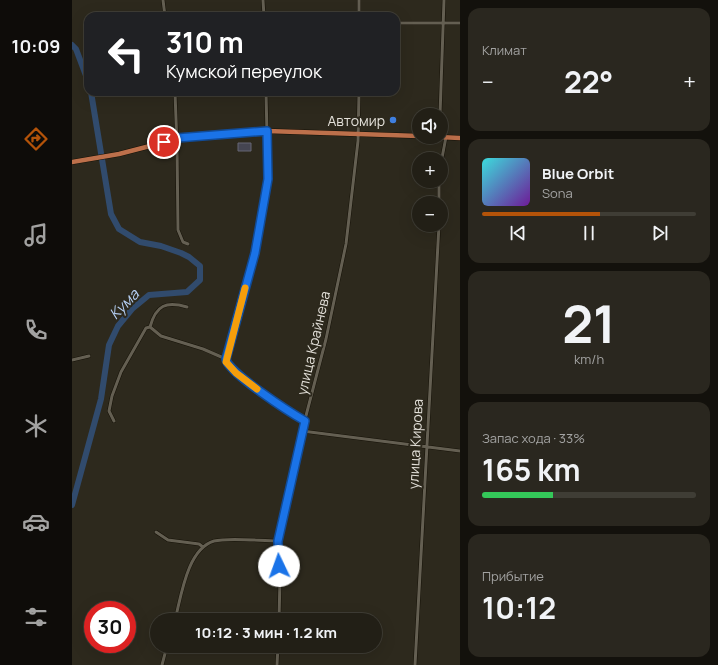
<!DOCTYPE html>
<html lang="ru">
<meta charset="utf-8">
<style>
body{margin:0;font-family:Manrope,sans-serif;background:#2a271f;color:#f1f3f6;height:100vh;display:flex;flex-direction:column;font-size:15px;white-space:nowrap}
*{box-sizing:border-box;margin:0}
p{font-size:13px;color:#a2a2a1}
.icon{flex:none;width:22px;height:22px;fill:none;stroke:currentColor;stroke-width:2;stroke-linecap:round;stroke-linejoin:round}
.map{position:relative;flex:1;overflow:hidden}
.side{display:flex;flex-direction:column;gap:8px;padding:8px;background:#13110c;width:258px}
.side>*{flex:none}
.top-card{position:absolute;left:12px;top:12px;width:316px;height:84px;border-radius:12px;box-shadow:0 4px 16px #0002,0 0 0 1px #3f3d35;background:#202124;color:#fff;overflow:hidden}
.tools{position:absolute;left:340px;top:108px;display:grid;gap:8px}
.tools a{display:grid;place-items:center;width:36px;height:36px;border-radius:50%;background:#221f16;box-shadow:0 4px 16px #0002,0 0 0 1px #3f3d35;font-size:20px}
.speed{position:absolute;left:12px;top:601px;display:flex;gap:8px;font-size:20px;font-weight:700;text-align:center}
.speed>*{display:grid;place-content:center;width:52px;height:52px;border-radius:50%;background:#221f16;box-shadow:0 4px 16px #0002,0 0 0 1px #3f3d35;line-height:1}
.speed .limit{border:6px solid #d22;background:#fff;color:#111}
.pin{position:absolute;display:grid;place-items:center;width:34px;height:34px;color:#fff;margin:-17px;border:2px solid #fff;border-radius:50%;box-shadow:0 1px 4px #0007}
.me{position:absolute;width:44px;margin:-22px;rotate:357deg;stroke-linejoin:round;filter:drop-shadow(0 0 3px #0008)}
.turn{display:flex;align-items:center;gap:14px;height:84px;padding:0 16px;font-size:18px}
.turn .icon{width:52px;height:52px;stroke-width:2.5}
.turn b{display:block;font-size:28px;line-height:34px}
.big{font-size:30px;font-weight:700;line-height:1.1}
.side .card{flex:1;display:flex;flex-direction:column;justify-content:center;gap:6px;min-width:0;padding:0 14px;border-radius:12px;background:#2a271f}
.side .dial{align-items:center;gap:0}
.dial b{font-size:52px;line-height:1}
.song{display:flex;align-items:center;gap:12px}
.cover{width:48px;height:48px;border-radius:6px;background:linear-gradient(135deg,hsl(180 70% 55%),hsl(280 70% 35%))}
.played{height:4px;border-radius:2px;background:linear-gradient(90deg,#b45309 55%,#3f3d35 55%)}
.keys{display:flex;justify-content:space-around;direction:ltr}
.heat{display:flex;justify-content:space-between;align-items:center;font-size:22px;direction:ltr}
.charge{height:6px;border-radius:3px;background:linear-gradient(90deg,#34c759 33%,#3f3d35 0)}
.trip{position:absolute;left:78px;top:613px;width:232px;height:40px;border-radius:20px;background:#221f16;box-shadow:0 4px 16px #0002,0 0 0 1px #3f3d35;font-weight:700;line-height:40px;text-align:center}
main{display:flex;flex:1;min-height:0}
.menu{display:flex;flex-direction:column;width:72px;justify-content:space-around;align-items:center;background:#0e0c09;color:#a2a2a1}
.menu .icon{width:28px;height:28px}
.menu .active{color:#b45309}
.menu b{font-size:18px;color:#f1f3f6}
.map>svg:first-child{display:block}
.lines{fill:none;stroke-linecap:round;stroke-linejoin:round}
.river{stroke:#314b6d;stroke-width:6}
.building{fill:#454551;stroke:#676774}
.street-casing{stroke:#151107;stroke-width:4}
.primary-casing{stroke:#151107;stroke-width:5.5}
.street{stroke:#645f52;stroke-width:3}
.primary{stroke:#bd704b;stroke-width:4.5}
.route-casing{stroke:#114b97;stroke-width:10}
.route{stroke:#1a73e8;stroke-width:7}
.slow{stroke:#f59e0b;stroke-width:7}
.shop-dot{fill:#3f7fe0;stroke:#2d291d;stroke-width:1.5}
.labels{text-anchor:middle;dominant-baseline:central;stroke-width:4;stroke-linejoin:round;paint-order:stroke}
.poi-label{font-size:14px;fill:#e3e0d9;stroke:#2d291d;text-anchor:end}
.street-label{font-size:14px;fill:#e3e0d9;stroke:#2d291d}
.water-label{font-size:15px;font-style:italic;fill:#b7d1f5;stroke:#2d291d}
</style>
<main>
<nav class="menu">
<b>10:09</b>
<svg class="icon active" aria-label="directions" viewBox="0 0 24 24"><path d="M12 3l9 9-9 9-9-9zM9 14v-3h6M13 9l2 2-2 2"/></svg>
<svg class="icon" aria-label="music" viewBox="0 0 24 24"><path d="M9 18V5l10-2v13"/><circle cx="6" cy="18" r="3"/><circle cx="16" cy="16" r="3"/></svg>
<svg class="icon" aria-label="phone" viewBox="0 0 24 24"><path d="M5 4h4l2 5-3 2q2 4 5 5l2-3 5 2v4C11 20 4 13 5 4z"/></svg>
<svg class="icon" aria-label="climate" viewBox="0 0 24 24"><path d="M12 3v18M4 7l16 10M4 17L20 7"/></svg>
<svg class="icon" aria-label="car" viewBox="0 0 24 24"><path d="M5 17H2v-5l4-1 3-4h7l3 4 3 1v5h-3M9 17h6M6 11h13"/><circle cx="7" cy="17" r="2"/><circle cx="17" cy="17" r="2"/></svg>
<svg class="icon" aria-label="filters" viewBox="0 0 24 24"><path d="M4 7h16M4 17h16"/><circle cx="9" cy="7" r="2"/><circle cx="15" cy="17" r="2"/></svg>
</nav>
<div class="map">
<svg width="388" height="665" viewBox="0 0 388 665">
<rect width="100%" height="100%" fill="#2d291d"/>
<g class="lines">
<path class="river" d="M0,45l4,4 12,32
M0,505l29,-106 8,-54 9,-19 14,-17 17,-14 38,-3 13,-12v-14l-11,-9 -8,-4 -20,-7 -21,-4 -21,-13 -8,-15 -20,-122"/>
</g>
<path class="building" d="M166,143h13v8h-13z"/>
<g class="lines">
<defs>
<path id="street" d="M91,0l2,16
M191,0l1,16
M287,0v16
M98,16h12
M324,23h64
M103,92l2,54 1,84 5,12 5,2
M194,92l2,87 -13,74 -29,109c6,13 65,51 79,59
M368,115l4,-115
M369,125l1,7 4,5 -5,26
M367,203v-22
M78,327l11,9 42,13 23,10
M0,360l17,-4
M42,421l-5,-10 3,-15 9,-24 25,-44 4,-1c6,-22 16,-26 37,-20
M230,431l158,20
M84,532l12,8 31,4 4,3
M103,620c6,-23 12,-71 39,-79 15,-4 47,0 64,0
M207,620l1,-42 -2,-37 24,-110 24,-92 20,-95 12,-103 1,-49
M90,665l5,-19
M205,665l1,-19
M343,665l24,-440"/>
<path id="primary" d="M367,137l21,1
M0,162l47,-8 58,-15 90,-8 152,5"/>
</defs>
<use href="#street" class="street-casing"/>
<use href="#primary" class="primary-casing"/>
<use href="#street" class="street"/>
<use href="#primary" class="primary"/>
</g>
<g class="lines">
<defs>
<path id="route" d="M92,142l13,-4 90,-7 1,48 -13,74 -29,106c1,13 65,54 79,62l-27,120 1,25"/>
</defs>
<use href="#route" class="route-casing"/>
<use href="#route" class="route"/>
<path class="slow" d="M173,288l-19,74 10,11 21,16"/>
</g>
<circle class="shop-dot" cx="321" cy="120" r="4"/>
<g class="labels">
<g class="poi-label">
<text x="313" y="120">Автомир</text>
</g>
<g class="street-label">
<text transform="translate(241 343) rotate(-77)">улица Крайнева</text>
<text transform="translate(343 444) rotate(-87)">улица Кирова</text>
</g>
<g class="water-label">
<text transform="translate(52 304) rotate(-46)">Кума</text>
</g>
</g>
</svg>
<div class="tools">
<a><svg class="icon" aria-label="sound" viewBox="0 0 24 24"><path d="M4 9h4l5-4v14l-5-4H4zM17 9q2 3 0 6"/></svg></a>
<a>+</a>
<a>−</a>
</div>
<div class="speed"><div class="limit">30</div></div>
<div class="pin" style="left:92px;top:142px;background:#d93025"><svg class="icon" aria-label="arrive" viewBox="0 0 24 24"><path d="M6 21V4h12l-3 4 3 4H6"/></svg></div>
<svg class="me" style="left:207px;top:566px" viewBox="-20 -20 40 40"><circle r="19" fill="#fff"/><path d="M0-13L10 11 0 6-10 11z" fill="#1a73e8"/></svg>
<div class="trip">10:12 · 3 мин · 1.2 km</div>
<div class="top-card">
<div class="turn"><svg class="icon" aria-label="left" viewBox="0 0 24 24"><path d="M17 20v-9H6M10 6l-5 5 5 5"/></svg><div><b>310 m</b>Кумской переулок</div></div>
</div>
</div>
<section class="side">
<div class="card"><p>Климат</p>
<div class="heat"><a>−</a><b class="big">22°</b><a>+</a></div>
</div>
<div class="card">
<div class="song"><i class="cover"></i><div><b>Blue Orbit</b><p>Sona</p></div></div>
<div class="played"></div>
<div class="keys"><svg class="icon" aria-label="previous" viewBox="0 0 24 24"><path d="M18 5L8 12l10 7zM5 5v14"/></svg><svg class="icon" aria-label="pause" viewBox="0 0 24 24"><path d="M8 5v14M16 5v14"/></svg><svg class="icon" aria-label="next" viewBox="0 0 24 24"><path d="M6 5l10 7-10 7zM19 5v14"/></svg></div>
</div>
<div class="card dial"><b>21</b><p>km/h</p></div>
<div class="card"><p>Запас хода · 33%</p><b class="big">165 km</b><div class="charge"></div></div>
<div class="card"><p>Прибытие</p><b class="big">10:12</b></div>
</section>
</main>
